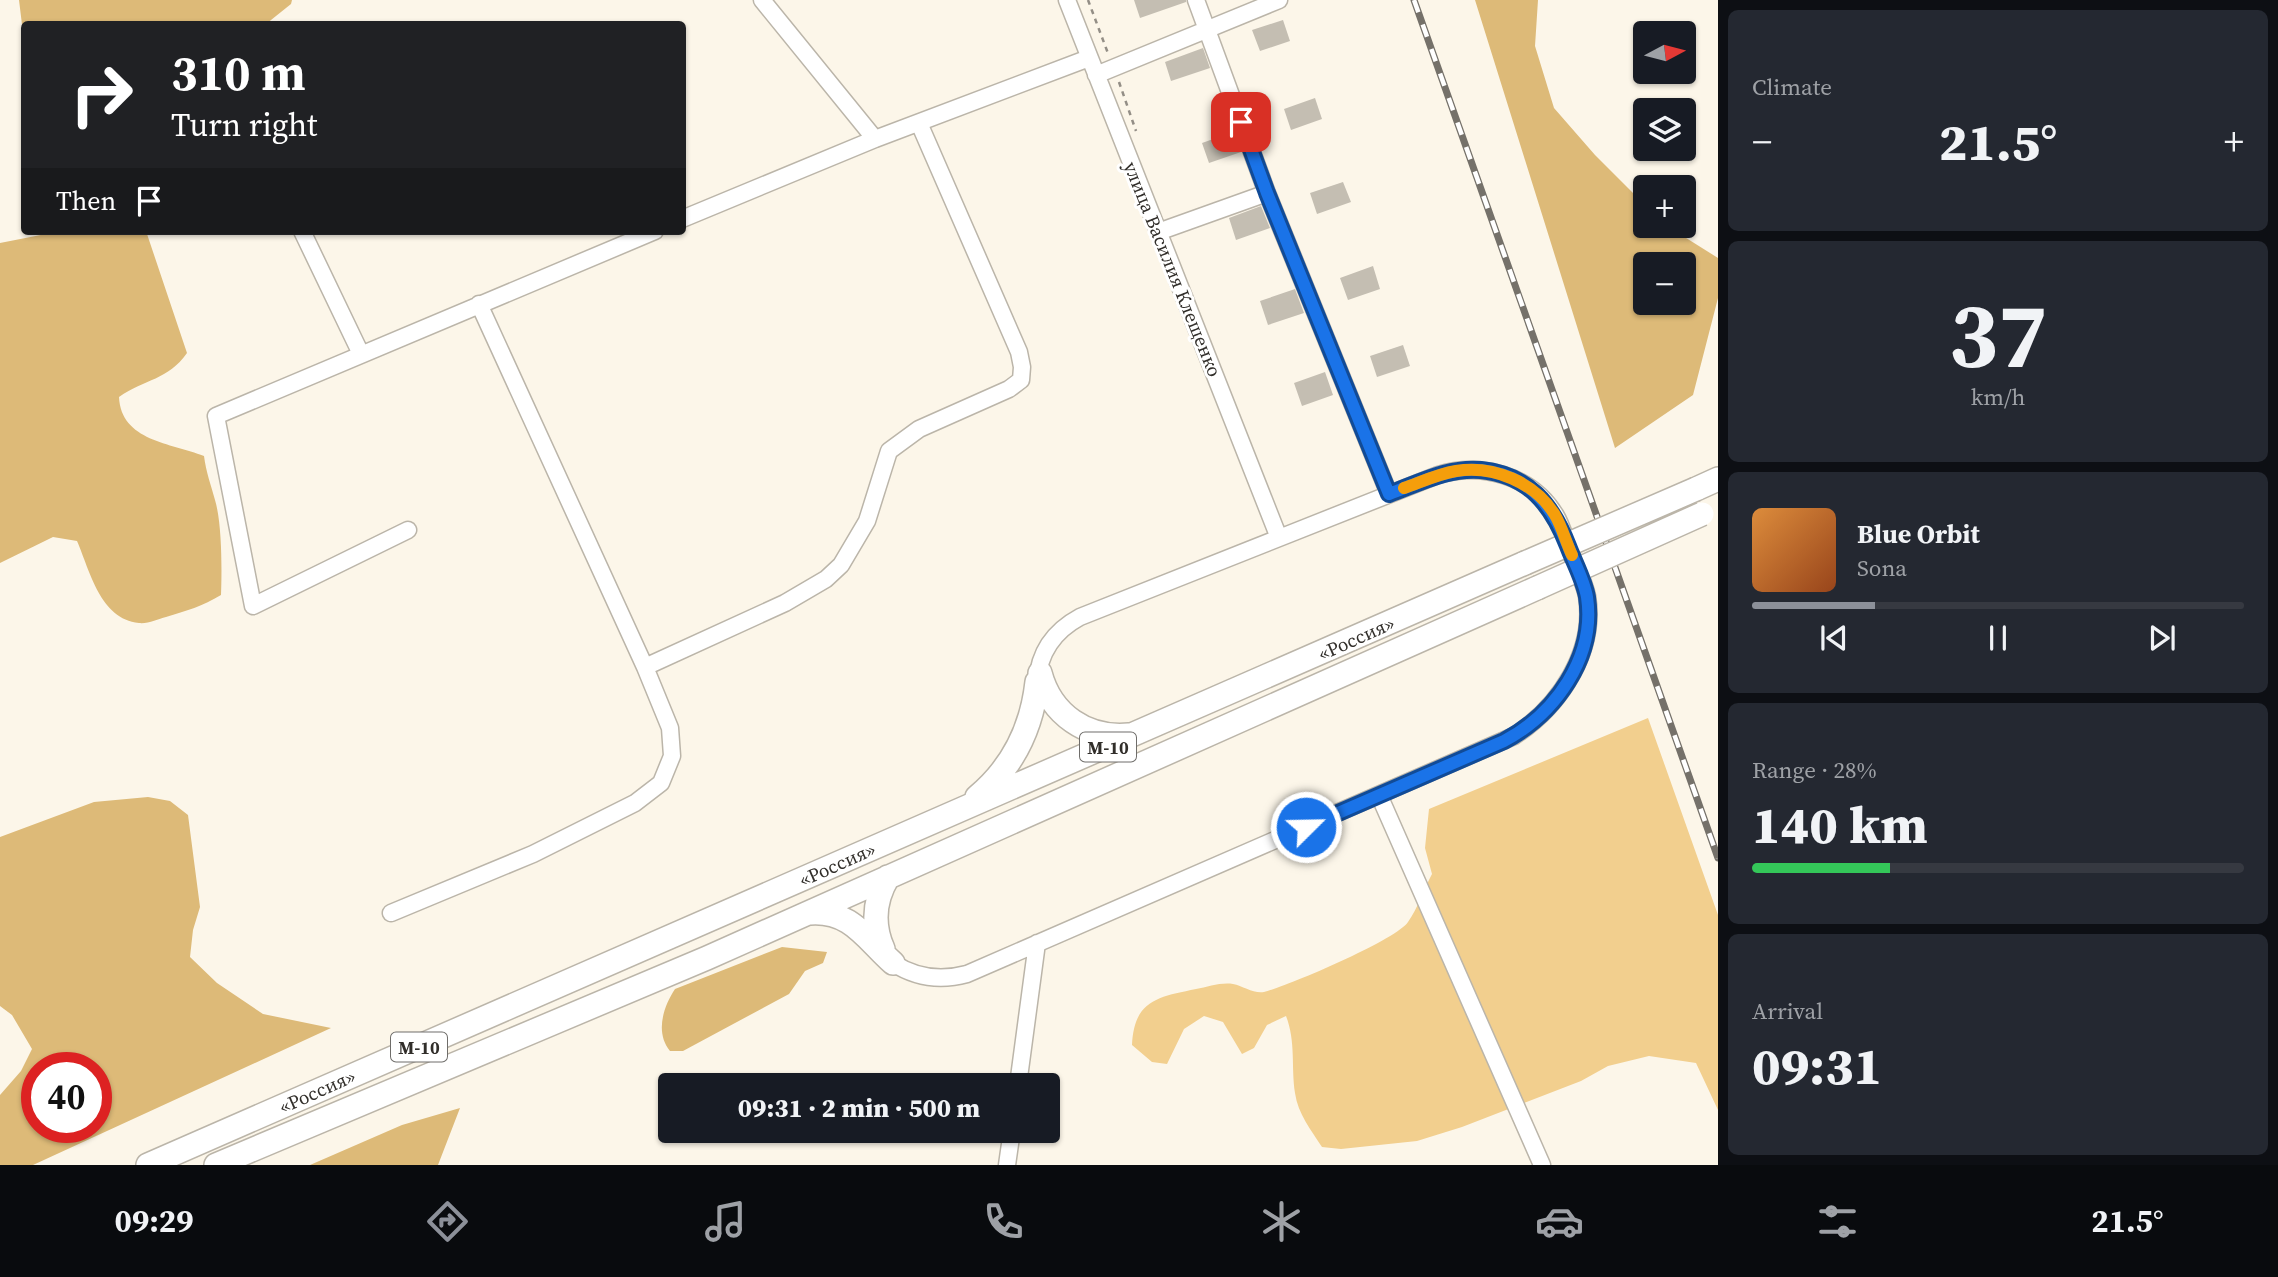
<!DOCTYPE html>
<meta charset="utf-8">
<style>
body{margin:0;font-family:"Source Serif 4",serif;background:#242831;color:#f1f3f6;height:100vh;display:flex;flex-direction:column;font-size:26px;white-space:nowrap}
*{box-sizing:border-box;margin:0}
p{font-size:23px;color:#9ea1a6}
.icon{flex:none;width:38px;height:38px;fill:none;stroke:currentColor;stroke-width:2;stroke-linecap:round;stroke-linejoin:round}
.map{position:relative;flex:1;overflow:hidden}
.side{display:flex;flex-direction:column;gap:10px;padding:10px;background:#0d0f14;width:560px}
.side>*{flex:none}
.banner{position:absolute;left:21px;top:21px;width:665px;height:214px;border-radius:7px;box-shadow:0 2px 5px #0004;background:#202124;color:#fff;overflow:hidden}
.needle{width:46px;rotate:83deg}
.buttons{position:absolute;left:1633px;top:21px;display:grid;gap:14px}
.buttons a{display:grid;place-items:center;width:63px;height:63px;border-radius:7px;background:#171b24;box-shadow:0 2px 5px #0004;font-size:35px}
.speed{position:absolute;left:21px;top:1052px;display:flex;gap:14px;font-size:35px;font-weight:700;text-align:center}
.speed>*{display:grid;place-content:center;width:91px;height:91px;border-radius:50%;background:#171b24;box-shadow:0 2px 5px #0004;line-height:1}
.speed .limit{border:10px solid #d22;background:#fff;color:#111}
.pin{position:absolute;display:grid;place-items:center;width:60px;height:60px;color:#fff;margin:-30px;border-radius:14px;box-shadow:0 4px 10px #0006}
.me{position:absolute;width:77px;margin:-38px;rotate:67deg;stroke-linejoin:round;filter:drop-shadow(0 0 5px #0008)}
.turn{display:flex;align-items:center;gap:24px;height:147px;padding:0 35px;font-size:32px}
.turn .icon{width:91px;height:91px;stroke-width:2.5}
.turn b{display:block;font-size:49px;line-height:60px}
.then{display:flex;align-items:center;height:66px;padding:0 35px;background:#0003;gap:14px;font-size:26px}
.big{font-size:52px;font-weight:800;line-height:1.1}
.side .tile{flex:1;display:flex;flex-direction:column;justify-content:center;gap:10px;min-width:0;padding:0 24px;border-radius:10px;background:#242831}
.side .dial{align-items:center;gap:0}
.dial b{font-size:91px;line-height:1}
.song{display:flex;align-items:center;gap:21px}
.cover{width:84px;height:84px;border-radius:10px;background:linear-gradient(135deg,hsl(30 70% 55%),hsl(20 70% 35%))}
.played{height:7px;border-radius:4px;background:linear-gradient(90deg,#8c9099 25%,#363941 25%)}
.keys{display:flex;justify-content:space-around;direction:ltr}
.heat{display:flex;justify-content:space-between;align-items:center;font-size:38px;direction:ltr}
.charge{height:10px;border-radius:5px;background:linear-gradient(90deg,#34c759 28%,#363941 0)}
.trip{position:absolute;left:658px;top:1073px;width:402px;height:70px;border-radius:7px;background:#171b24;box-shadow:0 2px 5px #0004;font-weight:800;line-height:70px;text-align:center}
.tabs{display:flex;height:112px;justify-content:space-around;align-items:center;background:#090b0e;color:#9ea1a6}
.tabs .icon{width:49px;height:49px}
.tabs .selected{color:#8c9099}
.tabs b{font-size:32px;color:#f1f3f6}
main{display:flex;flex:1;min-height:0}
.map>svg:first-child{display:block}
.green{fill:#f2cf8e}
.forest{fill:#ddba78;fill-rule:evenodd}
.building{fill:#c4beb2}
.lines{fill:none;stroke-linecap:round;stroke-linejoin:round}
.minor-casing{stroke:#bbb5a9;stroke-width:19}
.highway-casing{stroke:#bbb5a9;stroke-width:26}
.path{stroke:#938e86;stroke-width:2.5;stroke-dasharray:5 5;stroke-linecap:butt}
.minor{stroke:#fff;stroke-width:16}
.highway{stroke:#fff;stroke-width:23}
.rail-casing{stroke:#75716a;stroke-width:7}
.rail{stroke:#fff;stroke-width:4.5;stroke-dasharray:13;stroke-linecap:butt}
.highway-bridge-casing{stroke:#bbb5a9;stroke-width:26;stroke-linecap:butt}
.highway-bridge{stroke:#fff;stroke-width:23}
.route-casing{stroke:#114b97;stroke-width:18}
.route{stroke:#1a73e8;stroke-width:12}
.slow{stroke:#f59e0b;stroke-width:12}
.labels{text-anchor:middle;dominant-baseline:central;stroke-width:6;stroke-linejoin:round;paint-order:stroke}
.shield{fill:#fff;stroke:#6f6d6a;stroke-width:2}
.shield-label{font-size:18px;font-weight:bold;fill:#312e2a}
.street-label{font-size:19px;fill:#312e2a;stroke:#fff}
</style>
<main>
<div class="map">
<svg width="1718" height="1165" viewBox="0 0 1718 1165">
<rect width="100%" height="100%" fill="#fcf6e9"/>
<path class="green" d="M1648,718l70,197v195l-22,-47 -47,-7 -41,10 -27,15 -119,46 -45,14 -76,8 -19,-2c-11,-17 -24,-33 -27,-54 -4,-27 1,-51 -9,-77l-19,9 -13,23 -12,6 -19,-32 -19,-6 -20,13 -17,35 -15,-2 -20,-17c2,-45 26,-48 64,-56 12,-2 25,-7 37,-5 10,2 21,10 31,8 24,-6 132,-52 144,-70 10,-14 16,-33 24,-48l-7,-26 4,-39z"/>
<path class="forest" d="M19,0h273l-1,4 -25,20h-242v17z
M1475,0h63l-3,46 19,62 41,47 50,50v21h22l51,32v40l-25,97 -78,53zM1684,264v39h-39v-39z
M61,231h85l41,122c-19,27 -42,26 -68,44 2,44 52,46 85,59 2,16 7,29 11,44 7,23 7,70 6,95 -18,11 -35,16 -55,22 -8,2 -18,7 -27,6 -39,-4 -49,-52 -62,-82l-24,-4 -53,26v-320z
M148,797l22,4 18,14 12,92 -7,23 -3,27 27,26 46,31 68,14 -298,137h-33v-70l21,-24 11,-22 -20,-34 -12,-9v-169l94,-35zM37,1068h59v59h-59z
M782,947l45,5 -4,11 -18,8 -16,23 -106,57h-13c-15,-18 -7,-44 5,-62z
M460,1108l-22,57h-128l92,-40z"/>
<path class="building" d="M1134,0h52v2l-46,16z
M1283,20l7,21 -30,10 -8,-21z
M1203,48l7,20 -39,13 -6,-19z
M1315,98l7,21 -31,11 -7,-21z
M1233,132l8,20 -32,11 -7,-20z
M1343,182l8,20 -34,12 -7,-21z
M1261,206l9,22 -34,12 -7,-22z
M1373,266l7,23 -32,11 -8,-22z
M1295,289l9,24 -36,12 -8,-24z
M1403,345l7,21 -33,11 -7,-21z
M1325,372l8,23 -31,11 -8,-23z"/>
<g class="lines">
<defs>
<path id="minor" d="M762,0l113,139
M1067,0l212,538
M1196,0l71,193 122,301
M1096,75l183,-75
M682,219l193,-80 214,-81
M302,231l59,123
M1158,232l109,-39
M479,304l166,363 140,-64 41,-24 15,-14 26,-44 22,-70 30,-22 90,-40 12,-9 1,-13 -3,-15 -100,-229
M408,530l-155,76 -37,-190 439,-185
M1379,795l163,370
M391,913l142,-59 102,-51 26,-20 11,-27 -2,-28 -25,-61
M893,963c23,15 48,18 74,11l547,-238c45,-29 82,-84 73,-140 -3,-15 -12,-31 -17,-45 -5,-12 -8,-25 -14,-35 -24,-41 -75,-54 -118,-41l-358,142c-26,14 -41,35 -43,65
M1018,1085l19,-142
M1007,1165l5,-35"/>
<path id="highway" d="M1696,489l22,-10
M1040,673c11,42 47,66 89,62
M977,797c36,-30 55,-70 60,-115
M810,913c41,-3 56,26 83,50
M883,949c-11,-25 -9,-49 5,-72
M148,1165l1377,-602
M216,1165l491,-207 830,-370"/>
</defs>
<use href="#minor" class="minor-casing"/>
<use href="#highway" class="highway-casing"/>
<path class="path" d="M1088,0l21,56
M1119,82l17,49"/>
<use href="#minor" class="minor"/>
<use href="#highway" class="highway"/>
<defs>
<path id="rail" d="M1414,0l304,858"/>
</defs>
<use href="#rail" class="rail-casing"/>
<use href="#rail" class="rail"/>
<defs>
<path id="highway-bridge" d="M1525,563l171,-74
M1537,588l165,-74"/>
</defs>
<use href="#highway-bridge" class="highway-bridge-casing"/>
<use href="#highway-bridge" class="highway-bridge"/>
</g>
<g class="lines">
<defs>
<path id="route" d="M1241,122l26,71 122,301c30,-11 60,-27 92,-24 48,5 71,35 87,76 6,16 16,34 19,51 9,60 -32,117 -83,144l-198,86"/>
</defs>
<use href="#route" class="route-casing"/>
<use href="#route" class="route"/>
<path class="slow" d="M1404,488c17,-6 34,-14 52,-17 37,-6 79,11 99,44 7,12 11,27 17,40"/>
</g>
<g class="labels">
<g class="shield">
<rect x="1080" y="732.5" width="56" height="29" rx="5"/>
<rect x="391" y="1032.5" width="56" height="29" rx="5"/>
</g>
<g class="shield-label">
<text x="1108" y="747">М-10</text>
<text x="419" y="1047">М-10</text>
</g>
<g class="street-label">
<text transform="translate(1173 269) rotate(68)">улица Василия Клещенко</text>
<text transform="translate(1356 638) rotate(-24)">«Россия»</text>
<text transform="translate(837 864) rotate(-24)">«Россия»</text>
<text transform="translate(317 1091) rotate(-24)">«Россия»</text>
</g>
</g>
</svg>
<div class="buttons">
<a><svg class="needle" viewBox="-14 -14 28 28"><path d="M0-13l5 13h-10z" fill="#e53935"/><path d="M0 13l5-13h-10z" fill="#9ea1a6"/></svg></a>
<a><svg class="icon" aria-label="layers" viewBox="0 0 24 24"><path d="M12 4l9 5-9 5-9-5zM3 14l9 5 9-5"/></svg></a>
<a>+</a>
<a>−</a>
</div>
<div class="speed"><div class="limit">40</div></div>
<div class="pin" style="left:1241px;top:122px;background:#d93025"><svg class="icon" aria-label="arrive" viewBox="0 0 24 24"><path d="M6 21V4h12l-3 4 3 4H6"/></svg></div>
<svg class="me" style="left:1306px;top:827px" viewBox="-20 -20 40 40"><circle r="17" fill="#1a73e8" stroke="#fff" stroke-width="3"/><path d="M0-11L8 9 0 5-8 9z" fill="#fff"/></svg>
<div class="trip">09:31 · 2 min · 500 m</div>
<div class="banner">
<div class="turn"><svg class="icon" aria-label="right" viewBox="0 0 24 24"><path d="M7 20v-9h11M14 6l5 5-5 5"/></svg><div><b>310 m</b>Turn right</div></div>
<div class="then">Then<svg class="icon" aria-label="arrive" viewBox="0 0 24 24"><path d="M6 21V4h12l-3 4 3 4H6"/></svg></div>
</div>
</div>
<section class="side">
<div class="tile"><p>Climate</p>
<div class="heat"><a>−</a><b class="big">21.5°</b><a>+</a></div>
</div>
<div class="tile dial"><b>37</b><p>km/h</p></div>
<div class="tile">
<div class="song"><i class="cover"></i><div><b>Blue Orbit</b><p>Sona</p></div></div>
<div class="played"></div>
<div class="keys"><svg class="icon" aria-label="previous" viewBox="0 0 24 24"><path d="M18 5L8 12l10 7zM5 5v14"/></svg><svg class="icon" aria-label="pause" viewBox="0 0 24 24"><path d="M8 5v14M16 5v14"/></svg><svg class="icon" aria-label="next" viewBox="0 0 24 24"><path d="M6 5l10 7-10 7zM19 5v14"/></svg></div>
</div>
<div class="tile"><p>Range · 28%</p><b class="big">140 km</b><div class="charge"></div></div>
<div class="tile"><p>Arrival</p><b class="big">09:31</b></div>
</section>
</main>
<nav class="tabs">
<b>09:29</b>
<svg class="icon selected" aria-label="directions" viewBox="0 0 24 24"><path d="M12 3l9 9-9 9-9-9zM9 14v-3h6M13 9l2 2-2 2"/></svg>
<svg class="icon" aria-label="music" viewBox="0 0 24 24"><path d="M9 18V5l10-2v13"/><circle cx="6" cy="18" r="3"/><circle cx="16" cy="16" r="3"/></svg>
<svg class="icon" aria-label="phone" viewBox="0 0 24 24"><path d="M5 4h4l2 5-3 2q2 4 5 5l2-3 5 2v4C11 20 4 13 5 4z"/></svg>
<svg class="icon" aria-label="climate" viewBox="0 0 24 24"><path d="M12 3v18M4 7l16 10M4 17L20 7"/></svg>
<svg class="icon" aria-label="car" viewBox="0 0 24 24"><path d="M5 17H2v-5l4-1 3-4h7l3 4 3 1v5h-3M9 17h6M6 11h13"/><circle cx="7" cy="17" r="2"/><circle cx="17" cy="17" r="2"/></svg>
<svg class="icon" aria-label="filters" viewBox="0 0 24 24"><path d="M4 7h16M4 17h16"/><circle cx="9" cy="7" r="2"/><circle cx="15" cy="17" r="2"/></svg>
<b>21.5°</b>
</nav>
